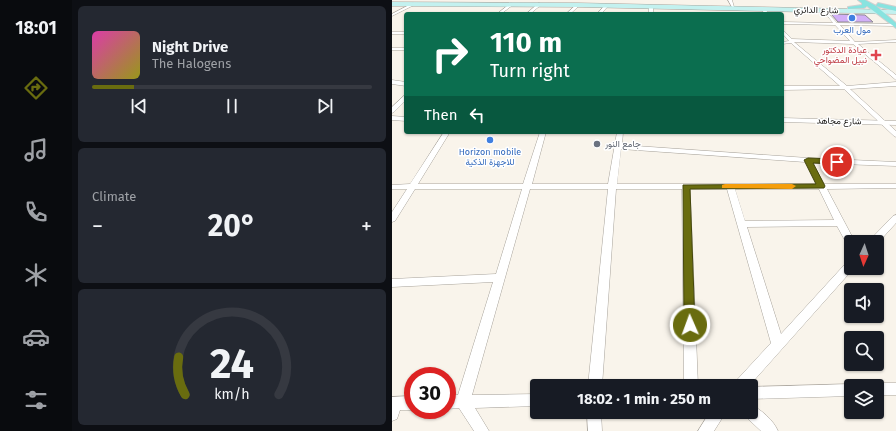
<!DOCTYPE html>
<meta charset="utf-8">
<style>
body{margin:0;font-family:"Fira Sans",Vazirmatn,sans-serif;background:#242831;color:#f1f3f6;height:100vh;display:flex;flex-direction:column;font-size:15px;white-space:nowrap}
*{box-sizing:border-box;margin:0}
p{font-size:13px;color:#9ea1a6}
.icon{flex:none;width:22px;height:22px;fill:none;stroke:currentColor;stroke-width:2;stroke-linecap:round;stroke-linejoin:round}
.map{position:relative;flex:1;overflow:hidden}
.side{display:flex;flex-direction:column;gap:6px;padding:6px;background:#0d0f14;width:320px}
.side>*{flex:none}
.top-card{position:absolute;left:12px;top:12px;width:380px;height:122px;border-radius:4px;box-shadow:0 1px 3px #0004;background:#0b6e4f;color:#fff;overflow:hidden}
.needle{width:26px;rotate:183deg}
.tools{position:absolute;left:452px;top:235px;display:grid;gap:8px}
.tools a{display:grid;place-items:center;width:40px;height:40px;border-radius:4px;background:#171b24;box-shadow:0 1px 3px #0004;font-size:20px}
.speed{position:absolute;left:12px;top:367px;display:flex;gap:8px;font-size:20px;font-weight:700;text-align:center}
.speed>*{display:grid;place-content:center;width:52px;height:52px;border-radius:50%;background:#171b24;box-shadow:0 1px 3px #0004;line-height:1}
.speed .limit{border:6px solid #d22;background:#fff;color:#111}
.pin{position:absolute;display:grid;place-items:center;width:34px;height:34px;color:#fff;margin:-17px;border:2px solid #fff;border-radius:50%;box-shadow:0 1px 4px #0007}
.me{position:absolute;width:44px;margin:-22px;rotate:358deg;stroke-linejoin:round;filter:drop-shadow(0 0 3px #0008)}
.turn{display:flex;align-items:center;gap:14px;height:84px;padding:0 20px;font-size:18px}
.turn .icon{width:52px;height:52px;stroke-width:2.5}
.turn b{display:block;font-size:28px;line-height:34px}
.then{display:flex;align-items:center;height:38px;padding:0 20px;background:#0003;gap:8px;font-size:15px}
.big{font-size:30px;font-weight:700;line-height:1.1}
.side .tile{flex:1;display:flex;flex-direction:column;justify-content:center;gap:6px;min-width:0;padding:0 14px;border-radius:6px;background:#242831}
.side .dial{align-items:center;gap:0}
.dial svg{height:104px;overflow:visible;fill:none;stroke:#363941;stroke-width:7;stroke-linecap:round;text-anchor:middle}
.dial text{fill:#f1f3f6;stroke:none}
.song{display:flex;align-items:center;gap:12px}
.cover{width:48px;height:48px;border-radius:6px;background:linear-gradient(135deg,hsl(320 70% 55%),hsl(60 70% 35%))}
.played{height:4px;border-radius:2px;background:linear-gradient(90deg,#696c0f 15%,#363941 15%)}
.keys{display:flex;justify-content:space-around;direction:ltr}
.heat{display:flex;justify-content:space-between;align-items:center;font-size:22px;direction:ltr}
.trip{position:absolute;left:138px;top:379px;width:228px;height:40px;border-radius:4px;background:#171b24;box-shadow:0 1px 3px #0004;font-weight:700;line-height:40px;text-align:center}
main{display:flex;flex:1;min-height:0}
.menu{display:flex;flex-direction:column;width:72px;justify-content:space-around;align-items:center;background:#090b0e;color:#9ea1a6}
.menu .icon{width:28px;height:28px}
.menu .current{color:#696c0f}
.menu b{font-size:18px;color:#f1f3f6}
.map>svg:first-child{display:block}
.building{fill:#d1aff7;stroke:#8d8992}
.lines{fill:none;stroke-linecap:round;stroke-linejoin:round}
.minor-casing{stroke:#a8a39b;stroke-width:1}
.tertiary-casing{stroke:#a8a39b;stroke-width:1}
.secondary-casing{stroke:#a8a39b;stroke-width:1}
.primary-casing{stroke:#d1d0d0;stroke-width:2}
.minor{fill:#fff;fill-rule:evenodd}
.tertiary{fill:#fff;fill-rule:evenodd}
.secondary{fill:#c3f1ef;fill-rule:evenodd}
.primary{fill:#88e3df;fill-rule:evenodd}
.route{fill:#696c0f;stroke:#44460a}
.slow{fill:#f59e0b}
.shop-dot{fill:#3f7fe0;stroke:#fff;stroke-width:1.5}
.health-dot{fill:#e0444e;stroke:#fff;stroke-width:1.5}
.worship-dot{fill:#6b7280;stroke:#fff;stroke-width:1.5}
.labels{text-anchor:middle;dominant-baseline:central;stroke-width:3;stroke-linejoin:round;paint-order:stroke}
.far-street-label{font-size:9px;fill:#171512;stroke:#fff}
.far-shop-label{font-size:9px;fill:#366cbe;stroke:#fff}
.far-health-label{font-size:9px;fill:#be3a42;stroke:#fff;text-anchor:end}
.far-worship-label{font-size:9px;fill:#5b616d;stroke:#fff;text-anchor:start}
</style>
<main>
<nav class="menu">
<b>18:01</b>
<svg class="icon current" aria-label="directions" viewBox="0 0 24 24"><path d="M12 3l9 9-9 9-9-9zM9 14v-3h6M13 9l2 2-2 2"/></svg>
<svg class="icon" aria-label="music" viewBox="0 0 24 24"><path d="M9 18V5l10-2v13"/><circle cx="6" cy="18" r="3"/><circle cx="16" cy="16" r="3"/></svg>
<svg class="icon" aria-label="phone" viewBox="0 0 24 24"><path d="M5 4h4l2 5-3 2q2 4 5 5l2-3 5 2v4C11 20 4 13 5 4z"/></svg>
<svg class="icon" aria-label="climate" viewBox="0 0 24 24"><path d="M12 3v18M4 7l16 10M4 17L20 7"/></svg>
<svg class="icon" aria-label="car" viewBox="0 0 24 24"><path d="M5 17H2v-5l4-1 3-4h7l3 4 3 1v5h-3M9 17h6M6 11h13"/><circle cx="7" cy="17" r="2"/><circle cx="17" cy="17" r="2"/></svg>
<svg class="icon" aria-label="filters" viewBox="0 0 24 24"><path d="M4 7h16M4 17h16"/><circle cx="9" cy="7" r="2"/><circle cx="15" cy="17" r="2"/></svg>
</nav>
<section class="side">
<div class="tile">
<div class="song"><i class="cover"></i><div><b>Night Drive</b><p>The Halogens</p></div></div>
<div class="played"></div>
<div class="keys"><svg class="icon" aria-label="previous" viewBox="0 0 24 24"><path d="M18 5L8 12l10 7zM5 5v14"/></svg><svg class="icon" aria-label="pause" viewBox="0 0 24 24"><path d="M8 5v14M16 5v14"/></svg><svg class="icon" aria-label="next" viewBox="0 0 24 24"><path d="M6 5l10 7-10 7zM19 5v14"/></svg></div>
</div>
<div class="tile"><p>Climate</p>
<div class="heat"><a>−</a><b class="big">20°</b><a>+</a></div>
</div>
<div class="tile dial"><svg viewBox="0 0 100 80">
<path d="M14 69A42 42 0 1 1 86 69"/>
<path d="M14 69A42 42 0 0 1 9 40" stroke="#696c0f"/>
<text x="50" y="56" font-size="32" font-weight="700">24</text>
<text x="50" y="72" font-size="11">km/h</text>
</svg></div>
</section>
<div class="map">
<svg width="504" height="431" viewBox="0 0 504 431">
<rect width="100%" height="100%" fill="#f9f4eb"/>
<path class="building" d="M439,14l34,1 8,7h-35z"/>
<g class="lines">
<defs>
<path id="minor" d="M336,0h4l2,7h-2z
M21,3l3,1 -24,12v-2z
M119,3l3,1 -13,10h-4z
M147,3l3,1 -12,10h-4z
M185,4l3,1 -10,9h-4z
M214,4l3,1 -8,9h-4z
M259,5l2,1v8h-4v-8z
M370,8h1l7,6h-4l-6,-5z
M430,9h2l13,14 59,1 -1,2 -55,-1 15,17 41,-2v2l-38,2 38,31v5l-43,-36 -59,-2 53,44 49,-4v4l-46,3 46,42v6l-2,-1 -50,-47 -62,1v-4h58l-49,-43 -9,1v-2l7,-1 -7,-8v-4l10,10 58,2 -15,-16 -53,-1v-2l51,1z
M0,32h14v2h-14z
M0,48h14v2h-14z
M14,94v6l-12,12 -2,1v-6z
M0,116l14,1v4l-14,-1z
M52,132h6l-32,52h105l17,-52h6l-14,52h76l9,-52h6l-1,13 186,13 88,4v4l-83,-3 11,21h72v4l-69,1 28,53h-4v5l-3,-1 -11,-20 -90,1 34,107 66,-72 4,-1v7h3l-105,118h-16l2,-4 36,-39 -44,-154h-37l8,197h-14l-2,-197h-66l-14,197h-14l20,-197h-78l-58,206 65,-1v12l-62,2 14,23h-15l-15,-23 -12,1v-14h11l35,-113 -101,5v-8l104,-5 26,-85h-107l-20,32 -3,1v-10l15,-23h-15v-4l18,-1zM229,149l184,13 11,22h-199zM343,189h84l15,31 -89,1z
M504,215v8l-19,21v-2h-9l25,-26z
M485,383h19v12h-19v-9h-5z
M459,384l5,2h-5v10l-100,3v-12z
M21,396v14h-13l-3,9 -5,2v-24z
M359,405c10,4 23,16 27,26h-17l-15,-14 -2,-5h7z
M195,412h14l1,19h-14z
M318,412h16l-12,19h-16z"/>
<path id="tertiary" d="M0,80l14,2v4l-14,-2z
M390,118l114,3v4l-114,-3z"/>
<path id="secondary" d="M0,2l186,1 318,7v4l-318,-7 -186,-1z"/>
<path id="primary" d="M466,0h7l11,6 2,-3 18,4v4l-20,-5 20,17v5l-29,-22 -3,2 -16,1v-2l14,-2v-2z"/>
</defs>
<use href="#minor" class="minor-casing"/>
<use href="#tertiary" class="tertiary-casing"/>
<use href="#secondary" class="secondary-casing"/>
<use href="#primary" class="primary-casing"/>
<use href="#minor" class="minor"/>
<use href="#tertiary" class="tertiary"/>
<use href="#secondary" class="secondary"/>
<use href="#primary" class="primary"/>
</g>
<path class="route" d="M416,158l29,1 4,3 -4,2 -24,-1 12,23 -1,2 -134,1 5,136 -1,3 -4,1 -5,-1 -1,-3 -1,-140 133,-1 -12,-24z"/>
<path class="slow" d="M333,184h67l4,2 -4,3 -70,-1v-3z"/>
<g class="shop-dot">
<circle cx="460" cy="18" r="4"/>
<circle cx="98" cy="140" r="4"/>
</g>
<path class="health-dot" d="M482 49h4v4h4v4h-4v4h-4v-4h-4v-4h4z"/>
<circle class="worship-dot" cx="205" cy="144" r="4"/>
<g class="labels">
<g class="far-street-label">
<text transform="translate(424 10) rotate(1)">شارع الدائري</text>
<text transform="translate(447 121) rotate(1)">شارع مجاهد</text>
</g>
<g class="far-shop-label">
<text x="460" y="30">مول العرب</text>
<text x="98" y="152">Horizon mobile<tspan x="98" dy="10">للاجهزة الذكية</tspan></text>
</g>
<g class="far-health-label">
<text x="475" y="50">عيادة الدكتور<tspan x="475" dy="10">نبيل المضواحي</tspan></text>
</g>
<g class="far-worship-label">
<text x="213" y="144">جامع النور</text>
</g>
</g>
</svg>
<div class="tools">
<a><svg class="needle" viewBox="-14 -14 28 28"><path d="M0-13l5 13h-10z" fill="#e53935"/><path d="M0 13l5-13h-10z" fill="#9ea1a6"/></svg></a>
<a><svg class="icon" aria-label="sound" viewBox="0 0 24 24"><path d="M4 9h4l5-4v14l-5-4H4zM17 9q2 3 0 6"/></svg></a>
<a><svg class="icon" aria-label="search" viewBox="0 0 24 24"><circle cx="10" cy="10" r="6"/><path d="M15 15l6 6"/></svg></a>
<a><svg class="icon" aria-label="layers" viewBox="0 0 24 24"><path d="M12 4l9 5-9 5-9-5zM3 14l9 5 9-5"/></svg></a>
</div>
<div class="speed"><div class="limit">30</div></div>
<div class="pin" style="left:445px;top:162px;background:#d93025"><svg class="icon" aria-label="arrive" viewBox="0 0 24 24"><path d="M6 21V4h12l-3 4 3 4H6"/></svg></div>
<svg class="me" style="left:298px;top:325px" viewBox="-20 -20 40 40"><circle r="17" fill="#696c0f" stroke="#fff" stroke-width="3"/><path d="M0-11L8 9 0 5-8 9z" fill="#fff"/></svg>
<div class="trip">18:02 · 1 min · 250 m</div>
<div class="top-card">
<div class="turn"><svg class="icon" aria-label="right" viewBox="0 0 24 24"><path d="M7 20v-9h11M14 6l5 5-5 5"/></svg><div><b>110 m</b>Turn right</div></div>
<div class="then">Then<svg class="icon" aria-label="left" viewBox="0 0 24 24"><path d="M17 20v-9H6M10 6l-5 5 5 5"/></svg></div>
</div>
</div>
</main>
